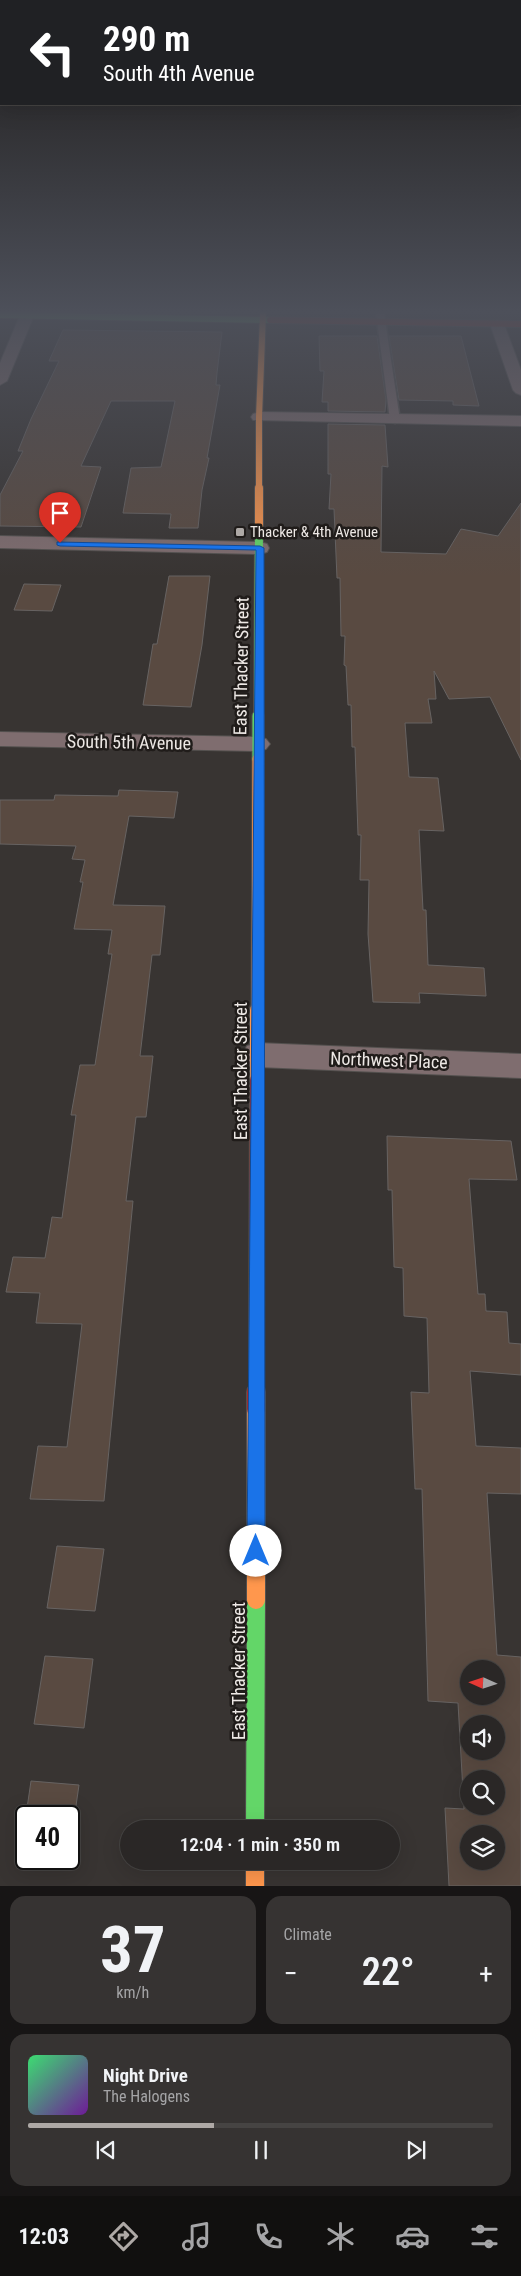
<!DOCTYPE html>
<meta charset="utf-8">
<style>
body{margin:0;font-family:"Roboto Condensed",sans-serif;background:#363332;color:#f1f3f6;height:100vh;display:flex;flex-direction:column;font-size:19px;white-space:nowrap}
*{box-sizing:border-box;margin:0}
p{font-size:16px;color:#a5a5a7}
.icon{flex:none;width:28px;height:28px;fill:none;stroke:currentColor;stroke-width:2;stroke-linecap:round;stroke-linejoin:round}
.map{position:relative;height:1886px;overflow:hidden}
.sheet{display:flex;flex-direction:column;gap:10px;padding:10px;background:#171515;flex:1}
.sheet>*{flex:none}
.banner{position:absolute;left:0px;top:0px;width:521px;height:105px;box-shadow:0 5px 20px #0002,0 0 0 1px #464443;background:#202124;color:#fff;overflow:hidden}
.needle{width:32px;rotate:273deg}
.tools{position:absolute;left:460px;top:1660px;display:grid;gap:10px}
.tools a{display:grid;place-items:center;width:45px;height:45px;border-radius:50%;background:#2a2726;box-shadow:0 5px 20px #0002,0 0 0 1px #464443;font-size:25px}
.speed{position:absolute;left:15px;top:1805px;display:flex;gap:10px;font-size:25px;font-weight:700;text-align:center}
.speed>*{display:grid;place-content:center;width:65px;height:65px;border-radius:50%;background:#2a2726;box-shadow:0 5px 20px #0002,0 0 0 1px #464443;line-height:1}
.speed .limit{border:2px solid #111;border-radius:8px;background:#fff;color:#111}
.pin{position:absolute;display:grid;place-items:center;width:42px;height:42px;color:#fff;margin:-51px -21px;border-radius:50% 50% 50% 0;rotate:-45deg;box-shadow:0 0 5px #0007}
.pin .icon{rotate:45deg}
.me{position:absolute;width:55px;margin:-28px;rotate:0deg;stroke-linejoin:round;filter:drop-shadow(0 0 4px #0008)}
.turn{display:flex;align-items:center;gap:18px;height:105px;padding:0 20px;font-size:22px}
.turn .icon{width:65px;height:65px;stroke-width:2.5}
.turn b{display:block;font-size:35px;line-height:42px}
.big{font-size:38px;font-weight:600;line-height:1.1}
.sheet .card{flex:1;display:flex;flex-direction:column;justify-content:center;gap:8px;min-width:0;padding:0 18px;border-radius:15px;background:#363332}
.sheet .dial{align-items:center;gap:0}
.dial b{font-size:65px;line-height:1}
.song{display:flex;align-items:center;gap:15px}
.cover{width:60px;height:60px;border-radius:8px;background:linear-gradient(135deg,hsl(140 70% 55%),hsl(280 70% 35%))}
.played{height:5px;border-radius:2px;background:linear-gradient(90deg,#aea9a6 40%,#464443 40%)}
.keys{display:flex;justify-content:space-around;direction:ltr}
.heat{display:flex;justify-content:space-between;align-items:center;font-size:28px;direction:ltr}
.sheet .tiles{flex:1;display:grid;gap:10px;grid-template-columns:1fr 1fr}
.card:last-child{grid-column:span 2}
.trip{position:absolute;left:120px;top:1820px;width:280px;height:50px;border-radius:25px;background:#2a2726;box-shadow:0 5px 20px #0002,0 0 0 1px #464443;font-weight:600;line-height:50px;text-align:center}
.menu{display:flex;height:80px;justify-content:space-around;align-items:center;background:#11100f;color:#a5a5a7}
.menu .icon{width:35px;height:35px}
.menu .active{color:#aea9a6}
.menu b{font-size:22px;color:#f1f3f6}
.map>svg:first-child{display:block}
.building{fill:#594a41;stroke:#676362;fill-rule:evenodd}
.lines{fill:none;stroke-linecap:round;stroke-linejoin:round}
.lane-casing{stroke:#54514f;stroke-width:3}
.street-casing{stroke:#54514f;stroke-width:2}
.fast-far3-casing{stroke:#54514f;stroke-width:8}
.fast-far2-casing{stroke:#54514f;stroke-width:10}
.fast-far1-casing{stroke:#54514f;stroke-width:13}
.fast-casing{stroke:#54514f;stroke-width:20}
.slow-far4-casing{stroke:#54514f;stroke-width:8}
.slow-far3-casing{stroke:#54514f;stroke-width:10}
.slow-far2-casing{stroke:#54514f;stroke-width:13}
.slow-far1-casing{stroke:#54514f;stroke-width:16}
.slow-casing{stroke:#54514f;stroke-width:20}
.jam-far2-casing{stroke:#54514f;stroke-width:8}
.jam-far1-casing{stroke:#54514f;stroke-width:16}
.jam-casing{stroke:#54514f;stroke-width:20}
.lane{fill:#7f6d6f;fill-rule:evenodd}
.street{fill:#7f6d6f;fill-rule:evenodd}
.fast-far3{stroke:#63d668;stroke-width:6}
.fast-far2{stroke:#63d668;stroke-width:8}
.fast-far1{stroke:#63d668;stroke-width:11}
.fast{stroke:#63d668;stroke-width:18}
.slow-far4{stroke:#ff974d;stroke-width:6}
.slow-far3{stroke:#ff974d;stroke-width:8}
.slow-far2{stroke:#ff974d;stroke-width:11}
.slow-far1{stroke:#ff974d;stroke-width:14}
.slow{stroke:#ff974d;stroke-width:18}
.jam-far2{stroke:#b3261e;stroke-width:6}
.jam-far1{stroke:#b3261e;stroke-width:14}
.jam{stroke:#b3261e;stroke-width:18}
.route{fill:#1a73e8;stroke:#114b97}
.poi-dot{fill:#aea9a6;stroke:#201c1a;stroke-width:2}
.labels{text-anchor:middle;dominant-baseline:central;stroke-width:5;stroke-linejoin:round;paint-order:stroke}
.far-poi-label{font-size:15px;fill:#ede8e5;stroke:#201c1a;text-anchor:start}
.street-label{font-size:18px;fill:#ede8e5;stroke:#201c1a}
</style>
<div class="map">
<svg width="521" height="1886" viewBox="0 0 521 1886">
<rect width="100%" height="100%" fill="#383432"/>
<path class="building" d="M63,330l159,2 -5,41 -1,12h4l-13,73h2l-7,32 -4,38h-29l2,-14 -48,-1 8,-45 30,-1 14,-66h-64l-30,65 20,1 -20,60 -81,-1v-31l23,-44h-5l13,-32 28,-58h-10z
M319,336h58l9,64 -1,12 -57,-1v-9h-6l2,-31h-4z
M389,336h72l18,70 -26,-1v-4l-54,-1z
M328,424l57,1 3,42 -6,-1 -1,86 65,2 15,-25 37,7 23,-33v257l-31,-63 -41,2 -15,-28 2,28h-8l4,24h-27l4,54 29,1 6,53 -25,-1 4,80h3l2,55 56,3 2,28 -67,-3 1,10 -47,-1 -5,-68 1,-54h-9l1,-45h-3l-3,-88h-3l-1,-42h-3l-2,-39 -2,-1 1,-29h-4l-1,-58h-3l-3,-69h-5l2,-35h-3z
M169,576h41l-8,69 -11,62 -48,-2 10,-61h4z
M24,584l37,1 -9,26 -38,-1z
M119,790l59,2 -4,26 -45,-2 -16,89 52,1 -5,49h-8l-12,101h13l-7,61h-10l-10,84h7l-29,300 -74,-2 8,-53 29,1 15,-123 -46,-1 4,-30 -34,-1 7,-35 32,1 7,-41 10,1 14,-103h-5l9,-50h15l17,-111h-4l4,-24 -38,-1 9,-47h-3l5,-22 -13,-1 4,-13 -76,-2v-44h54l1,-5 63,1z
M387,1136l124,5 6,39 -48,-1 9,115h7l1,17 21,1 2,31 12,1v31l-51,-4 6,75 45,2v46l-34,-1 10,162 24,2v229h-72l-4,-78 19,1 -6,-106 -30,-2 -6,-212h-7l-4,-97 18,1 -2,-75 -23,-2 -1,-48 -9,-1 -2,-77h-4zM469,1669h27v27h-27zM469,1724h27v27h-27zM469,1779h27v27h-27zM469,1834h27v27h-27z
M57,1546l47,3 -9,62 -48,-3z
M45,1656l48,3 -9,69 -50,-4z
M31,1781l48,4 -10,69v-38h-43v41l-6,-1z"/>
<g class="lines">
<defs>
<path id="lane" d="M376,313h8l16,107 -5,3 -5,-3z"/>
<path id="street" d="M21,313h14l-28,68 -7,4v-22z
M497,320l7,4 17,46v25l-5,-2 -3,-3 -23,-66z
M259,412l262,4v10l-268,-6 -2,-3 2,-3z
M0,536l260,6 7,2 2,4 -2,4 -7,2 -260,-6z
M0,732l258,5 8,2 4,5 -4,5 -8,2 -258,-5z
M258,1043l263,11v24l-263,-11 -11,-3 -4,-9 4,-9z"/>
<path id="fast-far3" d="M0,315l270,5"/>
<path id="fast-far2" d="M258,717l1,-192"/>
<path id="fast-far1" d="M258,759v-43"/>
<path id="fast" d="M255,1829l1,-229"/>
<path id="slow-far4" d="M259,489v-72l4,-104"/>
<path id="slow-far3" d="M259,488v37"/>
<path id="slow-far2" d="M257,1011l1,-252"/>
<path id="slow-far1" d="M257,1080v-70"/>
<path id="slow" d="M256,1409v191
M255,1861v25"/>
<path id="jam-far2" d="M270,320l251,4"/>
<path id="jam-far1" d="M256,1393l1,-313"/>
<path id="jam" d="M256,1409v-17"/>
</defs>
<use href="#lane" class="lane-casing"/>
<use href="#street" class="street-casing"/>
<use href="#fast-far3" class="fast-far3-casing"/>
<use href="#fast-far2" class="fast-far2-casing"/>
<use href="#fast-far1" class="fast-far1-casing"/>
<use href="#fast" class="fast-casing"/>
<use href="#slow-far4" class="slow-far4-casing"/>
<use href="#slow-far3" class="slow-far3-casing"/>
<use href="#slow-far2" class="slow-far2-casing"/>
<use href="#slow-far1" class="slow-far1-casing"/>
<use href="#slow" class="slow-casing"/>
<use href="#jam-far2" class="jam-far2-casing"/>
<use href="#jam-far1" class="jam-far1-casing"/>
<use href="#jam" class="jam-casing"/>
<use href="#lane" class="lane"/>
<use href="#street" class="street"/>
<use href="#fast-far3" class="fast-far3"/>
<use href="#fast-far2" class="fast-far2"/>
<use href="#fast-far1" class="fast-far1"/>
<use href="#fast" class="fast"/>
<use href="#slow-far4" class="slow-far4"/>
<use href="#slow-far3" class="slow-far3"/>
<use href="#slow-far2" class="slow-far2"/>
<use href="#slow-far1" class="slow-far1"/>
<use href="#slow" class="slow"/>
<use href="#jam-far2" class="jam-far2"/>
<use href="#jam-far1" class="jam-far1"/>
<use href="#jam" class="jam"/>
</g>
<linearGradient id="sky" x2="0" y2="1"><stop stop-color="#1f1d1c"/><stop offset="0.54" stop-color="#4d505a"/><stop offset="1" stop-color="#4d505a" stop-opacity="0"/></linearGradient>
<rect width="521" height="577" fill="url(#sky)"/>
<path class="route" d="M57,542l203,4 4,2 1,1003 -3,6 -6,2 -6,-2 -3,-6 9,-1001 -196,-4 -3,-1z"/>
<rect class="poi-dot" x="235" y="527" width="10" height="10" rx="2.5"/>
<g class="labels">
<g class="far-poi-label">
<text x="250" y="532">Thacker &amp; 4th Avenue</text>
</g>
<g class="street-label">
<text transform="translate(241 666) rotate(-89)">East Thacker Street</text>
<text transform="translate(129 742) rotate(1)">South 5th Avenue</text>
<text transform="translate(389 1060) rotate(2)">Northwest Place</text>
<text transform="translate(240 1071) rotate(-90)">East Thacker Street</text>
<text transform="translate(238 1671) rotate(-90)">East Thacker Street</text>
</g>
</g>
</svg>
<div class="tools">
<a><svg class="needle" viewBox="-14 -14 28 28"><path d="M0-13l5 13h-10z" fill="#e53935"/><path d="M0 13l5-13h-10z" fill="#a5a5a7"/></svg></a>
<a><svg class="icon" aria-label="sound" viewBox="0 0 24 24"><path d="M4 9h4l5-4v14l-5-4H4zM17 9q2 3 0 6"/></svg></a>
<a><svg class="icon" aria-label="search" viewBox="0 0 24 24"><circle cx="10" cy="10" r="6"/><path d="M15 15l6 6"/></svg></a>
<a><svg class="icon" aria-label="layers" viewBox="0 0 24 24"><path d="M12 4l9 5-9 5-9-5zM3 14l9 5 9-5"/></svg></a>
</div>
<div class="speed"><div class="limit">40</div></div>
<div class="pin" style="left:60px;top:543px;background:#d93025"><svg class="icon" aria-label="arrive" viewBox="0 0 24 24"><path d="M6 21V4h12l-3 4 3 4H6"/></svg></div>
<svg class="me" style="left:256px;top:1551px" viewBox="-20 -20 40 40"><circle r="19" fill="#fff"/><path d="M0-13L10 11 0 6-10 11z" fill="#1a73e8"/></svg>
<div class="trip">12:04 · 1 min · 350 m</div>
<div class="banner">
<div class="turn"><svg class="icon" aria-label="left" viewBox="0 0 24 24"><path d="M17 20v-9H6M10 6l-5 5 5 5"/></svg><div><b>290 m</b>South 4th Avenue</div></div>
</div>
</div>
<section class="sheet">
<div class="tiles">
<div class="card dial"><b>37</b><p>km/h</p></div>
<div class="card"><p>Climate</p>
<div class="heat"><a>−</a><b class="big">22°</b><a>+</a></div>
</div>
<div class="card">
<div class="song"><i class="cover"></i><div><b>Night Drive</b><p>The Halogens</p></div></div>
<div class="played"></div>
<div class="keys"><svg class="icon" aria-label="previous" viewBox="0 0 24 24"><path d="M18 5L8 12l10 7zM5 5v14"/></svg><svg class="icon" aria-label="pause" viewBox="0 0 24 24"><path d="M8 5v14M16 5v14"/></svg><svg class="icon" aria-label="next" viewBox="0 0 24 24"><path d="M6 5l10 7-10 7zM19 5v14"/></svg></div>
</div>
</div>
</section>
<nav class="menu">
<b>12:03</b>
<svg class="icon active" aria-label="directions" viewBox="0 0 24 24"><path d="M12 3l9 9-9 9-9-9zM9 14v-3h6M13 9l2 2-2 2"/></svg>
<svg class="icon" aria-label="music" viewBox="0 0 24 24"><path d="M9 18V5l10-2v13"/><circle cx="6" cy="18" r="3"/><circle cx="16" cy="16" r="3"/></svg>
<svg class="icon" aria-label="phone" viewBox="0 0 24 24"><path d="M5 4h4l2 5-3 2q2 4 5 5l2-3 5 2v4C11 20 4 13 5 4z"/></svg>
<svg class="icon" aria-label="climate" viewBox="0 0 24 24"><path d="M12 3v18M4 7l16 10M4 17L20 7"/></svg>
<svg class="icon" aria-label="car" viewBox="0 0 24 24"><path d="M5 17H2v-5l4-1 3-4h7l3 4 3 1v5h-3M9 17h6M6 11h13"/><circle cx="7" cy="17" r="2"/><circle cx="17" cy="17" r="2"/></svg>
<svg class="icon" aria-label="filters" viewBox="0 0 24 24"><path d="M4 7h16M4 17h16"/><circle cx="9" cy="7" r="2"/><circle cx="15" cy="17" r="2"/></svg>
</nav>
